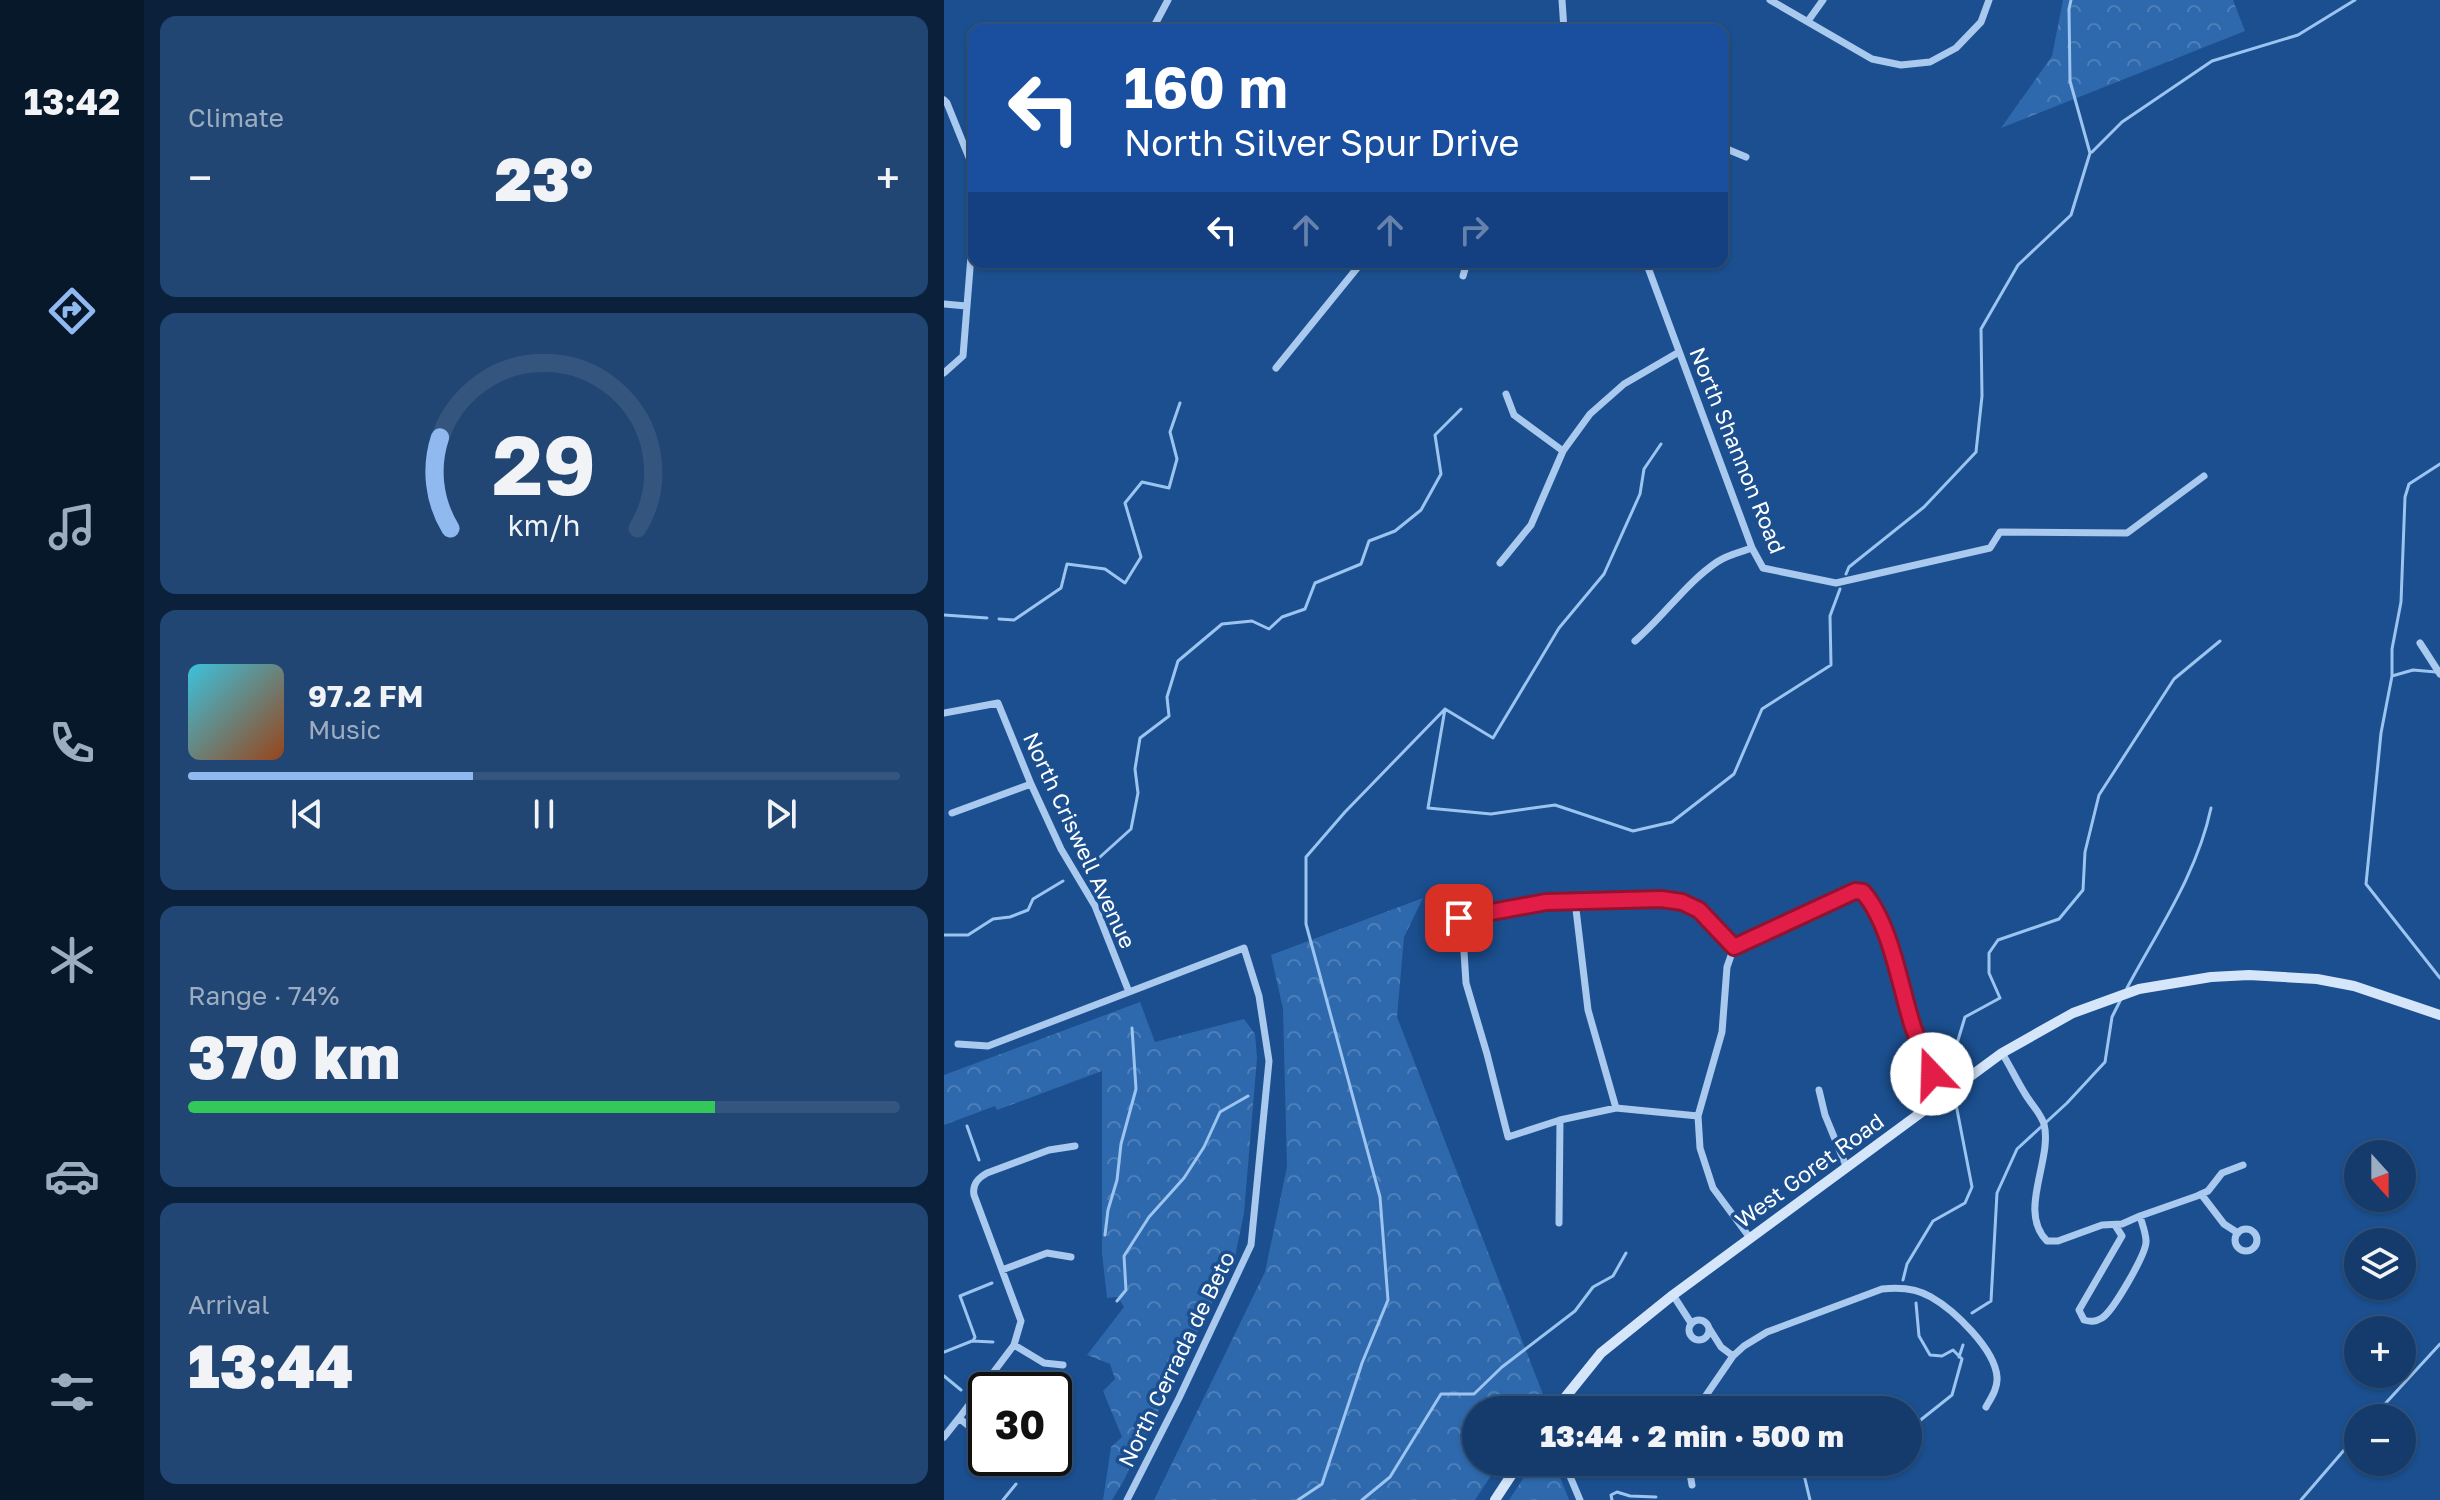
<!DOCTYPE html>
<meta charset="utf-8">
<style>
body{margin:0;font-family:"Golos Text",sans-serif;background:#214673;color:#f1f3f6;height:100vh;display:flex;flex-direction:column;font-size:30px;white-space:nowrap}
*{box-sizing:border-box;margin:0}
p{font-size:26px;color:#9dadc1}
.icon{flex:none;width:44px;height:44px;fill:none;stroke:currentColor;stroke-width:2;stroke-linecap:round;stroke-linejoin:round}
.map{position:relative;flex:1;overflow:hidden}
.drawer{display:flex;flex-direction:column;gap:16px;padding:16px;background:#0b203b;width:800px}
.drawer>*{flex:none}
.banner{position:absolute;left:24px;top:24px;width:760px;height:244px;border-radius:16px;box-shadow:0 2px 6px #0004,0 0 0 2px #33557e;background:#1a4fa0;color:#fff;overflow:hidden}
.needle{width:52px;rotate:159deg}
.buttons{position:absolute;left:1400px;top:1140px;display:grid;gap:16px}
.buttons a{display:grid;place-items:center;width:72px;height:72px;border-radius:50%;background:#143b6b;box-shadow:0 2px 6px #0004,0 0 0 2px #33557e;font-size:40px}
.speed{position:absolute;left:24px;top:1372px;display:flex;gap:16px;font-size:40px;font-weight:700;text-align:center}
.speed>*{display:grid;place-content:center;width:104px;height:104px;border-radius:50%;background:#143b6b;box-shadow:0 2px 6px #0004,0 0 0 2px #33557e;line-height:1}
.speed .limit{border:4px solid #111;border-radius:12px;background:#fff;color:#111}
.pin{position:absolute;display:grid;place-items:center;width:68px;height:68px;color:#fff;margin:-34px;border-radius:16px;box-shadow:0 4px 12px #0006}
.me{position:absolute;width:88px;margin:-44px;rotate:339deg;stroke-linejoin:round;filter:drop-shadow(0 0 6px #0008)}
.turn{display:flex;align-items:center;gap:28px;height:168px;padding:0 24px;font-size:36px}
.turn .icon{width:104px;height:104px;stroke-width:2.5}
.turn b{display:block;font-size:56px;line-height:68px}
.lanes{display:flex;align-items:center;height:76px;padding:0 24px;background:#0003;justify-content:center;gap:40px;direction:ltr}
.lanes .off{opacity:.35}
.big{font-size:60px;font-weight:800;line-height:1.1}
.drawer .widget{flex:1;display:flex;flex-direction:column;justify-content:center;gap:12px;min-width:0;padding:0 28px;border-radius:16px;background:#214673}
.drawer .dial{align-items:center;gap:0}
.dial svg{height:208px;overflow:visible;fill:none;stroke:#33557e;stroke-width:7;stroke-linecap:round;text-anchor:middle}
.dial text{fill:#f1f3f6;stroke:none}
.song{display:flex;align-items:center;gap:24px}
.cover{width:96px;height:96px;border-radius:12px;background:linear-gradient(135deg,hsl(190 70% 55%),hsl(20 70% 35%))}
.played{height:8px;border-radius:4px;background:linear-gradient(90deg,#90b9f0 40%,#33557e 40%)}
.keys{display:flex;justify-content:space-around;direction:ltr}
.heat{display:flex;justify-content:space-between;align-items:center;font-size:44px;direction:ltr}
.charge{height:12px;border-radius:6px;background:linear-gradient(90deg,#34c759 74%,#33557e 0)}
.trip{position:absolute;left:518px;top:1396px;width:460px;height:80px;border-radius:40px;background:#143b6b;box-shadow:0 2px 6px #0004,0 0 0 2px #33557e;font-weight:800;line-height:80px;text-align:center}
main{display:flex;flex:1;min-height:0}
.tabs{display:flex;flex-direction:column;width:144px;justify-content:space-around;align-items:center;background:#08182b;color:#9dadc1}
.tabs .icon{width:56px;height:56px}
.tabs .on{color:#90b9f0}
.tabs b{font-size:36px;color:#f1f3f6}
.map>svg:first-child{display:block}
.park{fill:url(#park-crowns)}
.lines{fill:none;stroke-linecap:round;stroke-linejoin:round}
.stream{stroke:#9cc4f0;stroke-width:3}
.street{stroke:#a9c9ee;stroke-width:7}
.secondary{stroke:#d6e6fa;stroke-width:10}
.route-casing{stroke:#92132f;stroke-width:20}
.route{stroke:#e11d48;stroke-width:14}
.labels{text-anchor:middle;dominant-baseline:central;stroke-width:7;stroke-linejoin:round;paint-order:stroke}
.street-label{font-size:22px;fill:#fff;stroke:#1b4f8f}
</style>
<main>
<nav class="tabs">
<b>13:42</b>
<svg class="icon on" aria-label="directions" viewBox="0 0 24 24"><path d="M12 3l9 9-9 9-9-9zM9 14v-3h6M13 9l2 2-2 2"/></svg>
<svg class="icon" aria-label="music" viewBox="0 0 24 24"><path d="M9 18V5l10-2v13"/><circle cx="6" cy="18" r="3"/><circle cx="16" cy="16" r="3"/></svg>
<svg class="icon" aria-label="phone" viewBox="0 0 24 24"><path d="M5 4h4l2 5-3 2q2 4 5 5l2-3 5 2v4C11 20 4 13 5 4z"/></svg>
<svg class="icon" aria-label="climate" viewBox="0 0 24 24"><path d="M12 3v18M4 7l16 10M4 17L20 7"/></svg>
<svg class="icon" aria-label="car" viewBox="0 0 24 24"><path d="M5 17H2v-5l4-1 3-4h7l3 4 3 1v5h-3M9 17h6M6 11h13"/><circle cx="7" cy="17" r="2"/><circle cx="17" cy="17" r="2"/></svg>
<svg class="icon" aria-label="filters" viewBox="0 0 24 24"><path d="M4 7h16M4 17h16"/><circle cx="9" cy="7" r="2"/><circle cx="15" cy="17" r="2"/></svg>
</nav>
<section class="drawer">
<div class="widget"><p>Climate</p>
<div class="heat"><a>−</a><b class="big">23°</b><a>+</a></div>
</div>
<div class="widget dial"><svg viewBox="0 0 100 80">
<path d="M14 69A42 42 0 1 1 86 69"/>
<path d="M14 69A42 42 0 0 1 10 34" stroke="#90b9f0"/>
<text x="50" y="56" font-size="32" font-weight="700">29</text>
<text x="50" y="72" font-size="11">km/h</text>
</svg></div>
<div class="widget">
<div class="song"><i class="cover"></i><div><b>97.2 FM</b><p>Music</p></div></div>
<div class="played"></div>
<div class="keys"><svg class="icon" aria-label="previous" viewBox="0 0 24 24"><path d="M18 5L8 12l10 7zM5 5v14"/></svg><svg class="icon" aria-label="pause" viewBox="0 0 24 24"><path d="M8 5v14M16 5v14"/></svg><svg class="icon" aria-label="next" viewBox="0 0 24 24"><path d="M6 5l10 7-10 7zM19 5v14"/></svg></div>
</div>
<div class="widget"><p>Range · 74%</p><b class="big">370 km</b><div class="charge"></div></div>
<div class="widget"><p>Arrival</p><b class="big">13:44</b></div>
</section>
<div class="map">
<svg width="1496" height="1500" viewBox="0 0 1496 1500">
<defs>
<pattern id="park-crowns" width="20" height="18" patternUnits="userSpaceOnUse" patternTransform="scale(2)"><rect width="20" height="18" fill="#2e69ad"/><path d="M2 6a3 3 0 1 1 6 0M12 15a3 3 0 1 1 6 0" fill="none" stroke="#4d80b9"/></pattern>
</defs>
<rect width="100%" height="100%" fill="#1b4f8f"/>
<path class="park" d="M1119,0h170l12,31 -244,97 51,-72z
M479,898l-19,39 -7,80 147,380 -8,13h-60v52h24l-25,38h-321l111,-228 22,-105 -4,-158 -12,-54z
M196,1002l15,40 89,-23 11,15 2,24 -13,155 -9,44 -111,223 -12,20h-9l8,-53 11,-10 -19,-46 12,-12 -5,-15 -23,-9 37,-48 -6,-10 -11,1 -5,-45v-182l-105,39 -2,-4 -51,19v-50z
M590,1462h20l15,38h-60z"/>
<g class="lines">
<path class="stream" d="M1148,152l30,-30 90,-61 86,-26 57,-35
M902,574l3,-7 75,-60 52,-55 6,-56 -1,-67 37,-64 53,-50 19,-62 -20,-72 -1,-72 2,-9
M0,615l43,3
M55,619l15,1 47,-32 6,-24 38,5 20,14 16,-26 -16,-54 17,-21 27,6 8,-29 -7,-27 10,-29
M1492,672l-23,-2 -21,6 -11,57 -15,151 74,94
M1448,676v-27l9,-47 4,-105 4,-13 31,-20
M501,709l48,29 66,-110 45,-54 36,-80 4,-25 17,-25
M146,866l41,-37 7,-36 -3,-24 5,-31 29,-22 -2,-19 11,-36 44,-37 30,-3 17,8 13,-12 23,-8 10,-26 46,-19 8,-23 26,-10 26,-21 20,-36 -6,-39 26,-26
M0,935h24l25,-16 17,-2 18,-7 5,-11 30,-18
M1183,988c31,-58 70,-114 84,-180
M1009,1086l-4,-16 16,-53 35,-19 -11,-25v-20l9,-13 61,-21 24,-29 2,-38 14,-57 75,-116 46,-38
M23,1126l12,34
M161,1235l3,-25 9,-30 4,-36 15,-55 -4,-61
M959,1280l4,-16 26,-43 32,-18 7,-16 -18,-93
M173,1301l9,-11 -2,-34 25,-39 35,-39 20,-31 16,-35 28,-16
M1028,1313l19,-12 6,-108 20,-44 50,-46 38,-41 7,-45 9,-18
M29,1341l2,-4 -15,-41 32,-13
M0,1352l28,-11 21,1
M1015,1357l4,-12
M0,1376l17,14
M1428,1418l68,-74
M964,1430l44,-35 10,-36 -9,-9 -11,6 -12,-1 -11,-19 -3,-33
M857,1462l9,38
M903,1462h1
M59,1500l13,-16
M354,1500l24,-16 40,-121 26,-63 -8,-103 -74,-273v-67l39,-45 100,-103 -17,99 63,6 64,-9 78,26 39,-9 62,-48 28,-65 69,-44 -1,-49 10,-27
M418,1500l28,-23 51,-83h33l28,-27 73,-56 18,-24 20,-11 13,-23
M668,1500l-1,-5 6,-3 13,4 26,1
M1357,1500l57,-66"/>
<path class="street" d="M618,0l2,30
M826,0l102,59 29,6 29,-3 26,-14 25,-26 8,-22
M864,21l15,-21
M208,30l16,-30
M0,100l3,3 27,67
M778,147l24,10
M702,262l106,286 11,20 73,15 154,-35 10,-16 127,1 77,-57
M519,276l4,-14
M0,304l22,2
M332,368l86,-106
M0,373l19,-17 11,-138
M562,394l8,21 49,36
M556,563l31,-38 32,-74 27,-37 34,-30 55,-32
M691,641c29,-25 51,-58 82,-79 10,-7 24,-10 35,-14
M1476,643l20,31
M0,713l54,-10 33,81 30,65 34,57 34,86
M8,813l79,-29
M631,901l13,109 28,98
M14,1044l30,2 256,-98 15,48 10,65 -18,184 -72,153 -52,102
M1058,1053c8,13 14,26 22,39 6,11 16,20 20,32 9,36 -27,87 3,117h11l44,-16 20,-1 18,-8 57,-20 11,-5 14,-18 21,-8
M875,1090l6,25 21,51
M754,1116l-82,-8 -56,12 -52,17 -21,-83 -21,-71 -3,-47 -6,-15 2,-3 87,-16 115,-3 21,3 17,8 35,37
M1257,1194l23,30 14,9
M615,1223l1,-103
M1171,1225l7,11 -43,74 5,10c7,2 11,2 18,-2 11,-7 45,-65 44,-77 0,-8 -4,-17 -6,-25
M1291 1240a11 11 0 1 1 22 0a11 11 0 1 1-22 0Z
M806,1238l-37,-50 -13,-40 -2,-32 24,-84 5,-65 7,-20 121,-56 8,1c27,31 37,96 50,135 9,24 19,47 28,71
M58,1270l45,-17 24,4
M729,1295l18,28
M745 1330a10 10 0 1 1 20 0a10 10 0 1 1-20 0Z
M765,1328l12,19 12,9
M70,1345l30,18 19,2
M752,1410l37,-54 11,-10 23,-14 115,-43c17,-2 34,-1 49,8 23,13 64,52 66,80 1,11 -6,21 -11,30
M15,1418l55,-73 7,-24 -47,-126c-2,-11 4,-17 13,-22l62,-23 26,-4
M0,1437l15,-19 27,22
M64,1458l30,11
M620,1462l16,38
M744,1462l4,23"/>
<path class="secondary" d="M611,1410l46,-57 72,-58 329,-242 71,-40 66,-24 72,-12 38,-2 68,4 37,7 86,29
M551,1500l25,-38"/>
</g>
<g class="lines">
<defs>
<path id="route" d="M515,918l87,-16 115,-3 21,3 17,8 35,37 121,-56 8,1c28,32 37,95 50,135 6,16 13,32 19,47"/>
</defs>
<use href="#route" class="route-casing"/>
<use href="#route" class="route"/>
</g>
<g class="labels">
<g class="street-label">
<text transform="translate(794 450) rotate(68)">North Shannon Road</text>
<text transform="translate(136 840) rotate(65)">North Criswell Avenue</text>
<text transform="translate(865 1170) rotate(-36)">West Goret Road</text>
<text transform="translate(232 1359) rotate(-64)">North Cerrada de Beto</text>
</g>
</g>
</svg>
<div class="buttons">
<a><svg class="needle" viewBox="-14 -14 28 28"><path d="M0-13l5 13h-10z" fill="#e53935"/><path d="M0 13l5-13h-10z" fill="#9dadc1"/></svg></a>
<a><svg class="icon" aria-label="layers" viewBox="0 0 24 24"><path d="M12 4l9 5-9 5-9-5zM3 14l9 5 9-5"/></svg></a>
<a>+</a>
<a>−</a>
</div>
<div class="speed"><div class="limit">30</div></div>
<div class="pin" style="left:515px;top:918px;background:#d93025"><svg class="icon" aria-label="arrive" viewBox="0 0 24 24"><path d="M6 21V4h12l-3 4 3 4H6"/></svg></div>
<svg class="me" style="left:988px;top:1074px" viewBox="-20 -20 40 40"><circle r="19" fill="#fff"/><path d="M0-13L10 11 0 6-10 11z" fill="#e11d48"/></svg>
<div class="trip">13:44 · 2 min · 500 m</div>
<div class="banner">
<div class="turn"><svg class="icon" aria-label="left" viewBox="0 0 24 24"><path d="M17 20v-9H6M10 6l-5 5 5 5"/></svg><div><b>160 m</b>North Silver Spur Drive</div></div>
<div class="lanes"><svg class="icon" aria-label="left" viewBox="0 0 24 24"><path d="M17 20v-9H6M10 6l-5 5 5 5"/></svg><svg class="icon off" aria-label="ahead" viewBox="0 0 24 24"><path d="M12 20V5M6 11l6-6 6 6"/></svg><svg class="icon off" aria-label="ahead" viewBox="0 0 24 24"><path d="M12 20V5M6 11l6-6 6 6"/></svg><svg class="icon off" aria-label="right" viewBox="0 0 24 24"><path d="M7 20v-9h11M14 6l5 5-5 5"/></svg></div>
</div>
</div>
</main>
